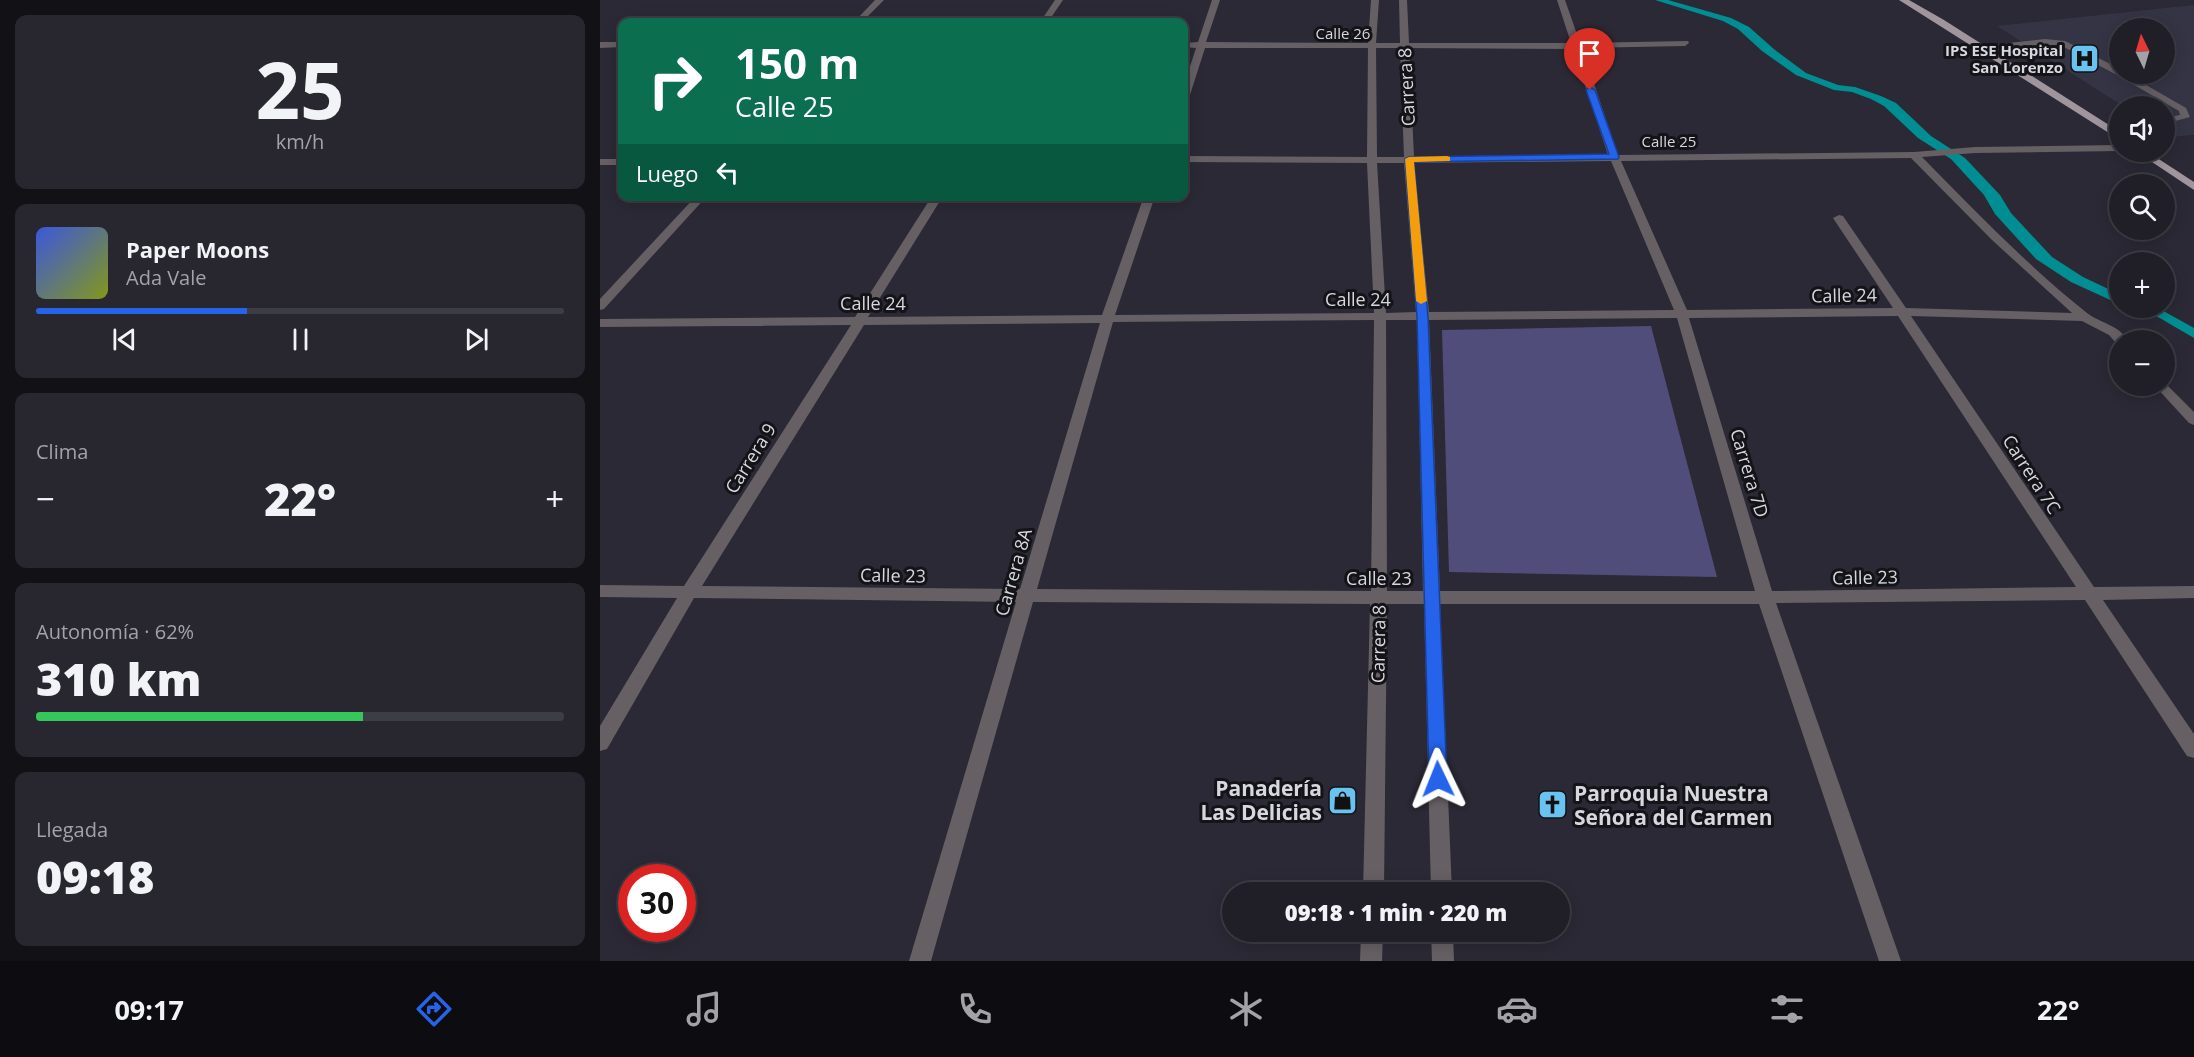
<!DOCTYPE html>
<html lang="es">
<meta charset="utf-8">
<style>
body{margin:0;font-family:"Open Sans",sans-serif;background:#282730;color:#f1f3f6;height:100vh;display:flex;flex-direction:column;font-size:22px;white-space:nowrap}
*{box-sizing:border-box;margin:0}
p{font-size:20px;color:#a2a2a8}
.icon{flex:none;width:33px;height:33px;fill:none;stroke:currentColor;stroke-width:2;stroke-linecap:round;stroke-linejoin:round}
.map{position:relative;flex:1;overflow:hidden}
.sheet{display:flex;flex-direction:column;gap:15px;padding:15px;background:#121116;width:600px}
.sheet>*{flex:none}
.guide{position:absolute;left:18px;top:18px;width:570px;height:183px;border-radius:12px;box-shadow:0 3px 15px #0003,0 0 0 2px #3d3d45;background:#0b6e4f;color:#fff;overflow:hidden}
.needle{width:39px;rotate:355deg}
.controls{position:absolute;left:1509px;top:18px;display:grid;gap:12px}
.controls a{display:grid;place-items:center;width:66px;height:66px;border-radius:50%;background:#201f28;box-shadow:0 3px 15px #0003,0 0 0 2px #3d3d45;font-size:30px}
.speed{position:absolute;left:18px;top:864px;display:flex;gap:12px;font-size:30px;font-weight:700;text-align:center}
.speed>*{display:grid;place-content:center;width:78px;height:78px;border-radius:50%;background:#201f28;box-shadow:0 3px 15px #0003,0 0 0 2px #3d3d45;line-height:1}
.speed .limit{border:9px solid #d22;background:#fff;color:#111}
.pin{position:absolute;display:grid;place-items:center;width:51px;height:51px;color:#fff;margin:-62px -26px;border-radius:50% 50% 50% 0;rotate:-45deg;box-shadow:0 0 6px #0007}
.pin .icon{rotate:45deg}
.me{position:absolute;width:66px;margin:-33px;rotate:358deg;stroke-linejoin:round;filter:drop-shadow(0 0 4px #0008)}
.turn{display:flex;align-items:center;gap:21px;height:126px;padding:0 18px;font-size:27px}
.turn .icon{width:78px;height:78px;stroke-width:2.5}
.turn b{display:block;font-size:42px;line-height:51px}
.then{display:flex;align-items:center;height:57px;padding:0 18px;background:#0003;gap:12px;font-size:22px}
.big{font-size:45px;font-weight:800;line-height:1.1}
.sheet .card{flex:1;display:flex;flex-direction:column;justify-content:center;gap:9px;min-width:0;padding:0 21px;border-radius:12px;background:#282730}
.sheet .dial{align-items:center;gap:0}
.dial b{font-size:78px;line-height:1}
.song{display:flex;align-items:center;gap:18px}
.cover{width:72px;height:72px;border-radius:9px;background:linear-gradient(135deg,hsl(230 70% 55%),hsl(70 70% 35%))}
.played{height:6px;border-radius:3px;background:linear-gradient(90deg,#2563eb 40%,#3d3d45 40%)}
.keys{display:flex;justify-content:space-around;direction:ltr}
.heat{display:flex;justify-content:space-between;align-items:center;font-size:33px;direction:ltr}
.charge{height:9px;border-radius:4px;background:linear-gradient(90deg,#34c759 62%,#3d3d45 0)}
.trip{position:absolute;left:622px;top:882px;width:348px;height:60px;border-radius:30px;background:#201f28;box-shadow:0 3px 15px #0003,0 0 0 2px #3d3d45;font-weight:800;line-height:60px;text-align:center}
.tabs{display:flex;height:96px;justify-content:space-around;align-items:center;background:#0d0c10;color:#a2a2a8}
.tabs .icon{width:42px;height:42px}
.tabs .current{color:#2563eb}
.tabs b{font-size:27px;color:#f1f3f6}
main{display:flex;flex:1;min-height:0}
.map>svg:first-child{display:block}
.built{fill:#343445;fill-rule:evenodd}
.green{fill:#504d7a}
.water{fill:#008e93}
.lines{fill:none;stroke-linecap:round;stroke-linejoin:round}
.service{fill:#666064;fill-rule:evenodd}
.minor{fill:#666064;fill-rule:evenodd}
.primary{fill:#a0959d;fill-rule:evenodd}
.route{fill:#2563eb;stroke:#184099;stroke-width:1.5}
.slow{fill:#f59e0b}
.labels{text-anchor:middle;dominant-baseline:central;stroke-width:6;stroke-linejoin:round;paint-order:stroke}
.far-street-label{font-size:15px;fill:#d7d7df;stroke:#131318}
.far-poi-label{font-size:15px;font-weight:bold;fill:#d7d7df;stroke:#131318;text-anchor:end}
.street-label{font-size:18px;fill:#d7d7df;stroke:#131318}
.near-poi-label{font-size:21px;font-weight:bold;fill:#d7d7df;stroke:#131318;text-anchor:end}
</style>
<main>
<section class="sheet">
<div class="card dial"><b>25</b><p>km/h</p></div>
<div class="card">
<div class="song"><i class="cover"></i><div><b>Paper Moons</b><p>Ada Vale</p></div></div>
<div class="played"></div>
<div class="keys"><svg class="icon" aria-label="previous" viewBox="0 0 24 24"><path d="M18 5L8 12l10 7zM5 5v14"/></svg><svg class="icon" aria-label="pause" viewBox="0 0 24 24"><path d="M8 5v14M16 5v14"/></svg><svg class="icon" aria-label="next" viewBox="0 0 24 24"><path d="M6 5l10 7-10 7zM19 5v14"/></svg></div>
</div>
<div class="card"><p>Clima</p>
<div class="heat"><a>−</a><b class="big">22°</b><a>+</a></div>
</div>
<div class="card"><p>Autonomía · 62%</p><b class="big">310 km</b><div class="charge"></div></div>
<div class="card"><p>Llegada</p><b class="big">09:18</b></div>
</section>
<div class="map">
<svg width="1594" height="961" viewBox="0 0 1594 961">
<rect width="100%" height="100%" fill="#2a2935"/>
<path class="built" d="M1594,5v130l-23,2 -6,-4 -1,-27h-41l-126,-80zM1520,28h44v46h-44z"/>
<path class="green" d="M1051,326l66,251 -268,-5 -7,-242z"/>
<path class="water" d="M1055,0h13l63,18 18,9 26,23 31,23 32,12 17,2 26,9 15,7 35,33 34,22 35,37 11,18 41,44 31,20 36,17v10l-48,-22 -35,-23 -41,-45 -11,-19 -33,-36 -33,-21 -34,-32 -13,-7 -19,-7 -18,-2 -38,-15 -34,-24 -24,-22 -15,-8z
M1529,308h29l36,20v10l-36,-21z"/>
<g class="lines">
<path class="service" d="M1445,39l20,2 55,28v5h7l59,34 4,9 -26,7v-6l16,-3 -1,-4 -62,-36 -57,-30h-15l-63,7 -4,-3 4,-3z
M1520,123v6l-15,1 -5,-3 5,-3z"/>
<path class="minor" d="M275,0h9l-22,22h-8z
M455,0h8l-15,22h-8z
M612,0h8l-14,42 162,1 3,-43h8l-3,43h24l-1,-43h8l2,43h162l-14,-43h8l15,43 108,-2 1,2 -4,3 -103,2 36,107 296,-3 61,-5 145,-2v6l-145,2 -53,4c53,54 106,109 165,156 13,10 32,12 40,27l-11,3 -7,-8 -27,-14 -171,-5 183,271 100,-1v12l-91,2 91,134v24l-7,-2 -102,-156 -309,3 125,358h-22l-120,-357h-319l12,288h-21l-7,-288h-37l-3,288h-21l7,-288 -337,-2 -102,359h-22l107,-359 -322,-4 -87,151 -7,2v-25l77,-128 -77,-1v-12l84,1 167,-261 -251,2v-8l255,-2 77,-121h11l-75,121 234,-2 42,-119h11l-40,119 259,-2 -7,-150 -183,-1v-6l183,1 1,-109h-163l-16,50 -5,3v-16l12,-37 -12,-1v-4l14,-1zM776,48h24l4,109h-27zM809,48l164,1 35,106 -194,2zM1311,158l81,82 80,73 -166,-5 -63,-92 -4,-1 -6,3 60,90 -206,2 -66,-149zM1011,161l63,149 -245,2 -15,-149zM777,163h27l12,149 -30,1zM1298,316l178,271 -304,4 -83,-273zM1077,318l78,273h-315l-11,-271zM774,320l-3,271 -334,-2 76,-267zM786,320h31l6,271h-36zM500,323l-80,266 -318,-3 162,-261z
M0,42h22v5l-22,1z
M0,159h22v6h-22z
M96,196h11l-103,113 -4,1v-11z
M1564,382l30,30v13l-5,-2 -34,-37h9z
M761,932h22l-1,29h-22z
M831,932h22l1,29h-22z"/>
<path class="primary" d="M1299,0h10l35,20 176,112v8z
M1537,152h11l46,30v8z"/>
</g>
<path class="route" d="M990,87l5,3 24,67 -1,2 -204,3 14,155 19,462 -3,6 -6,2 -6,-2 -3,-6 -12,-462 -12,-158 4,-2 200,-3 -23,-64z"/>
<path class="slow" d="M847,156l3,1v4l-36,1 13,139 -6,3 -5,-3 -11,-142 4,-2z"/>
<defs>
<symbol id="hospital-square" viewBox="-11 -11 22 22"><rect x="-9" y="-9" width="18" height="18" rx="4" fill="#69c3f1" stroke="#131318"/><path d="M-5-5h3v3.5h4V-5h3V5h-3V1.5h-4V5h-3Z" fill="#111"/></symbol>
<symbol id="shop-square" viewBox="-11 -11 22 22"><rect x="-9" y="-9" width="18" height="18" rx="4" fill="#69c3f1" stroke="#131318"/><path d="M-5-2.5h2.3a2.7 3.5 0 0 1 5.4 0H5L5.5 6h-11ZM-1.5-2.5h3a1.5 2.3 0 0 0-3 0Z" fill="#111"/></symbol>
<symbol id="church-square" viewBox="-11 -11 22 22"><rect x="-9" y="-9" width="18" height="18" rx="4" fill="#69c3f1" stroke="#131318"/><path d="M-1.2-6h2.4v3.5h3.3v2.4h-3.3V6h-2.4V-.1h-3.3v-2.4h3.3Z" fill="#111"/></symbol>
</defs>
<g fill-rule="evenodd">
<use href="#hospital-square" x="1468" y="42" width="33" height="33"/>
<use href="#shop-square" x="726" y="784" width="33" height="33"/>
<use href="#church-square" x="936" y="788" width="33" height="33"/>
</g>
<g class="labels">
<g class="far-street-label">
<text x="743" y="33">Calle 26</text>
<text x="1069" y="141">Calle 25</text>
</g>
<g class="far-poi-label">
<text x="1463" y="50">IPS ESE Hospital<tspan x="1463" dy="17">San Lorenzo</tspan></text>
</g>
<g class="street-label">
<text transform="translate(806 87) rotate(-93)">Carrera 8</text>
<text transform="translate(1244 295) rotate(-1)">Calle 24</text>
<text x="758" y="299">Calle 24</text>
<text x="273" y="303">Calle 24</text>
<text transform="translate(150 458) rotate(-58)">Carrera 9</text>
<text transform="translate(1150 473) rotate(73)">Carrera 7D</text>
<text transform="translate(1432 474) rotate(57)">Carrera 7C</text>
<text transform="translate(413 572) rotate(-74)">Carrera 8A</text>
<text transform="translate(293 575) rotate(1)">Calle 23</text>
<text transform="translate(1265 577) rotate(-1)">Calle 23</text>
<text x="779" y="578">Calle 23</text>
<text transform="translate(778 644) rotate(-89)">Carrera 8</text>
</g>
<g class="near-poi-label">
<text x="722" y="788">Panadería<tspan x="722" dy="24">Las Delicias</tspan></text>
<text x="974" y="793" text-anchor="start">Parroquia Nuestra<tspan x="974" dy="24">Señora del Carmen</tspan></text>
</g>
</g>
</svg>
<div class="controls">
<a><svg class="needle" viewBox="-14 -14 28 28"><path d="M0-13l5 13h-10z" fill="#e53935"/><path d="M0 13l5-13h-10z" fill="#a2a2a8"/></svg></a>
<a><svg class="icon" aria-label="sound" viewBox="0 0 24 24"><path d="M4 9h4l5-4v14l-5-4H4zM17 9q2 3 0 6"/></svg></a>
<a><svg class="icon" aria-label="search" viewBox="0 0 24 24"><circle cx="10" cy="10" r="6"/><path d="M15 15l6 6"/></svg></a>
<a>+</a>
<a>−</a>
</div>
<div class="speed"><div class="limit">30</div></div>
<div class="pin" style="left:990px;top:90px;background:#d93025"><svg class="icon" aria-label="arrive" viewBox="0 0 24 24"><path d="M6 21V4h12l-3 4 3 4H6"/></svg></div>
<svg class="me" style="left:838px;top:779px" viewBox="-20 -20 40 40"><path d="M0-17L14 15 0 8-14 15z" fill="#2563eb" stroke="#fff" stroke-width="4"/></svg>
<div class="trip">09:18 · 1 min · 220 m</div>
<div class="guide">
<div class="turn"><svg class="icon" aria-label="right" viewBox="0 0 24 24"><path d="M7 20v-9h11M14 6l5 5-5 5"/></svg><div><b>150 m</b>Calle 25</div></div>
<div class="then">Luego<svg class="icon" aria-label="left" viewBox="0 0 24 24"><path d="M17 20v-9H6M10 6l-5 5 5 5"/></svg></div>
</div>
</div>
</main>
<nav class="tabs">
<b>09:17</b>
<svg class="icon current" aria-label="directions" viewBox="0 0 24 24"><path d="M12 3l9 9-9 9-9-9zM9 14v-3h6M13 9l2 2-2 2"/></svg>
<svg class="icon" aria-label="music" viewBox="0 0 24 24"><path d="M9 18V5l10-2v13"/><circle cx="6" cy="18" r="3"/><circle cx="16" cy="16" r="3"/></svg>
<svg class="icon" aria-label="phone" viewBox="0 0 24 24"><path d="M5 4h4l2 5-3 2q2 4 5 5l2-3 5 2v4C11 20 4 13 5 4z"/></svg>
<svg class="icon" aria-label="climate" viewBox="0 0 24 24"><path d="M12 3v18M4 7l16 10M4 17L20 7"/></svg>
<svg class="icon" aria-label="car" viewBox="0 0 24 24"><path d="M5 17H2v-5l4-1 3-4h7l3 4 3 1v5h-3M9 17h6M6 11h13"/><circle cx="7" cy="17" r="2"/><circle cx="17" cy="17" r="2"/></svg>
<svg class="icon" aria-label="filters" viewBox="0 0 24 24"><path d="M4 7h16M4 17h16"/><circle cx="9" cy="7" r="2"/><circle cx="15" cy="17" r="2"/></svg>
<b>22°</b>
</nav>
